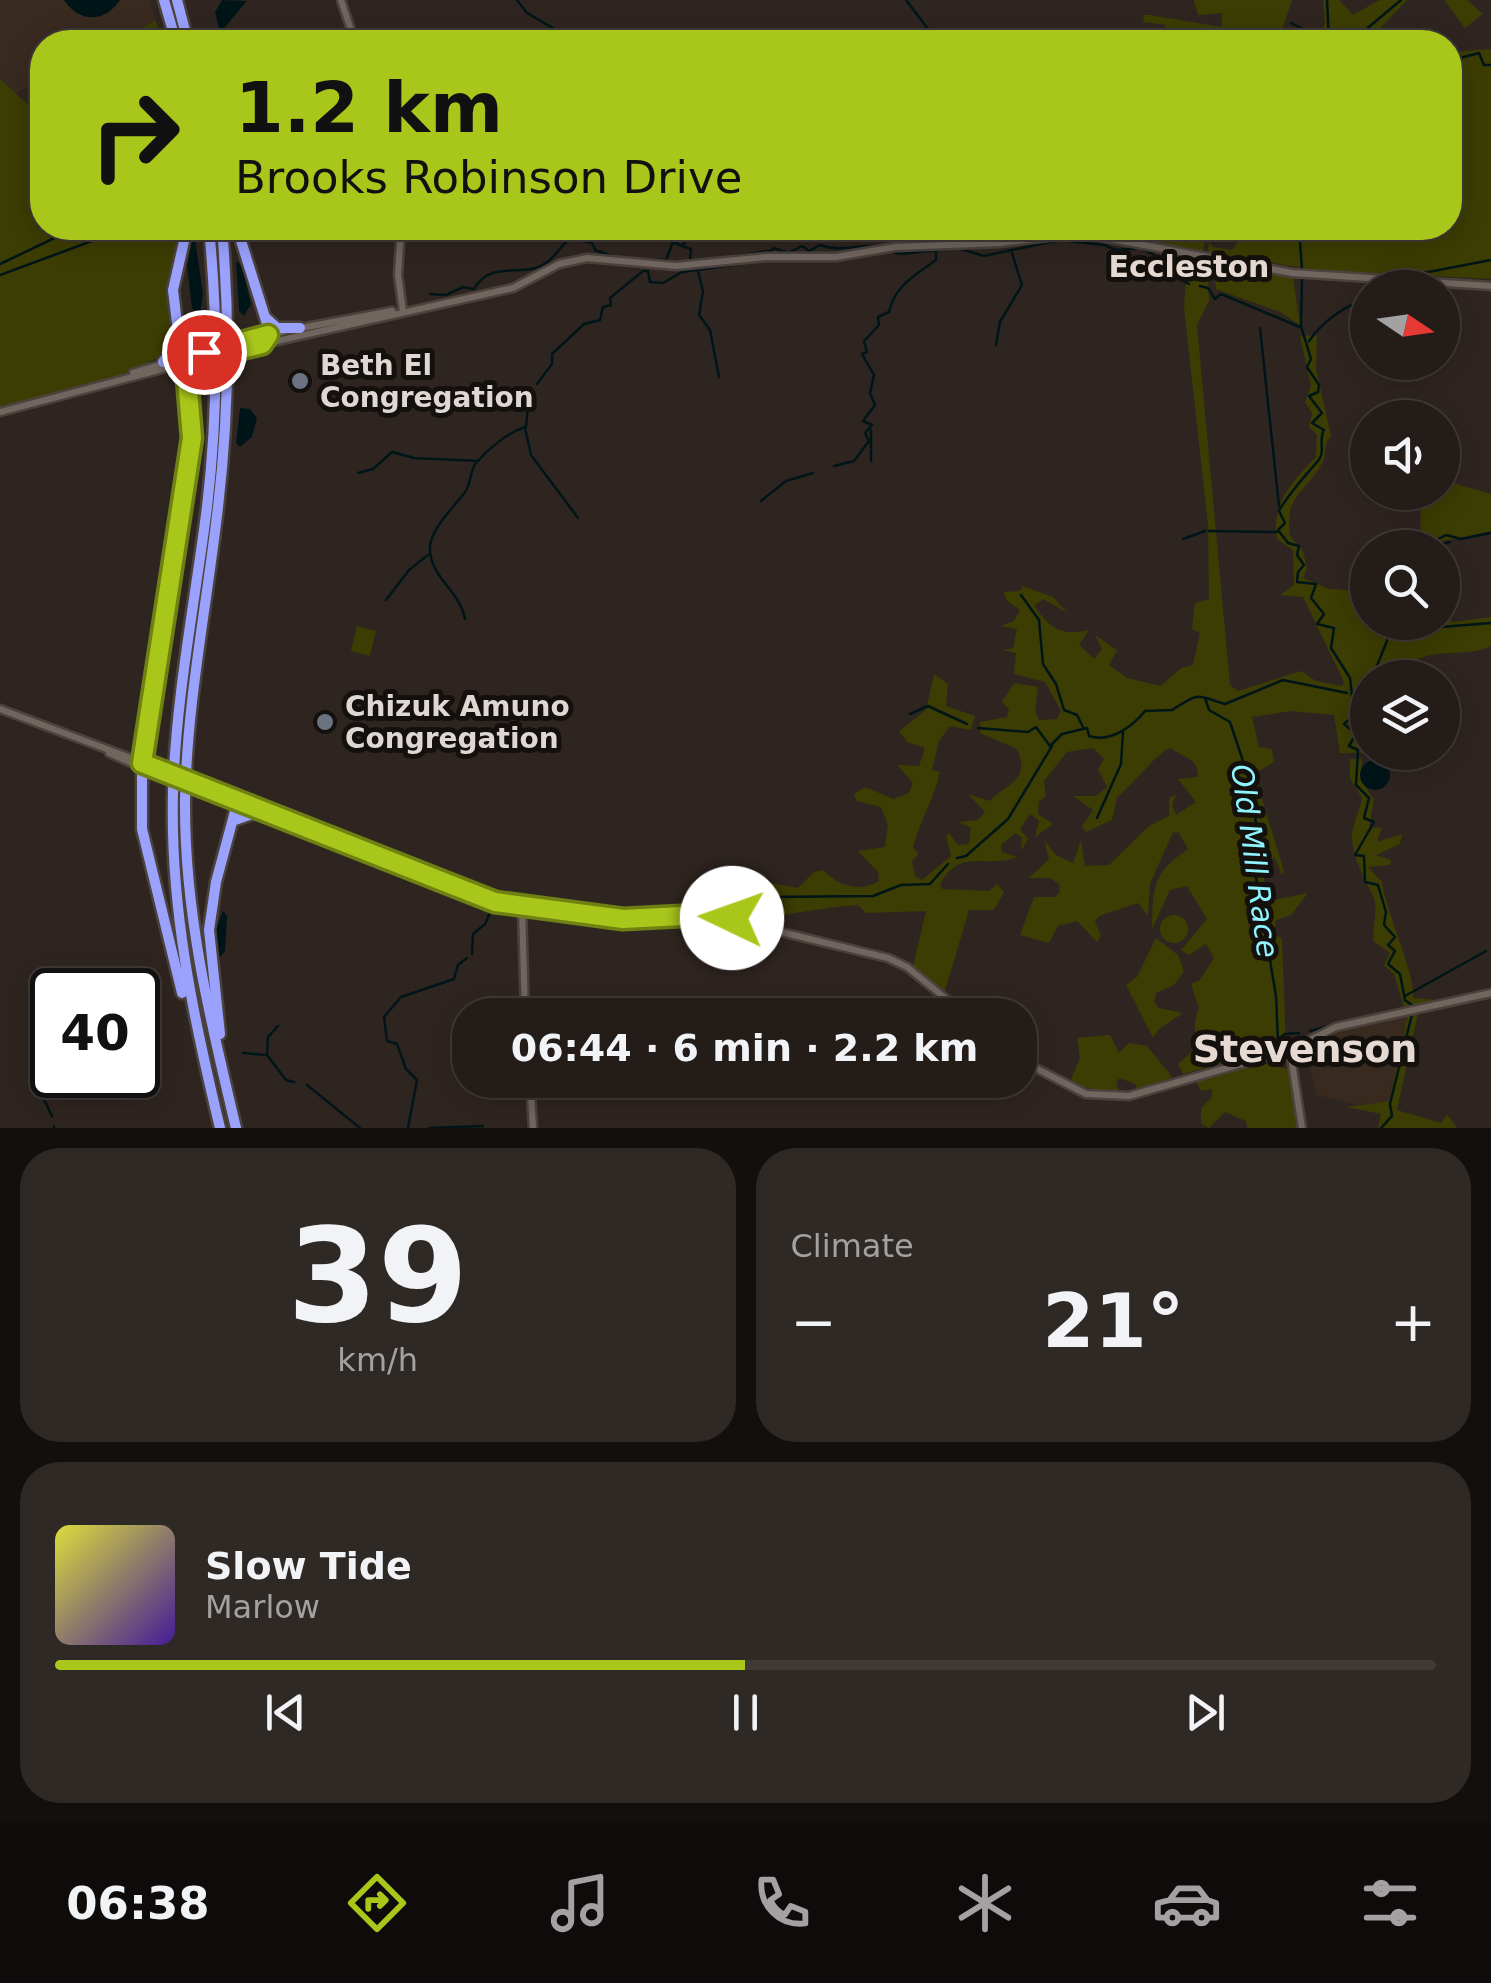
<!DOCTYPE html>
<meta charset="utf-8">
<style>
body{margin:0;font-family:"DejaVu Sans",sans-serif;background:#2f2925;color:#f1f3f6;height:100vh;display:flex;flex-direction:column;font-size:38px;white-space:nowrap}
*{box-sizing:border-box;margin:0}
p{font-size:32px;color:#a3a1a2}
.icon{flex:none;width:55px;height:55px;fill:none;stroke:currentColor;stroke-width:2;stroke-linecap:round;stroke-linejoin:round}
.map{position:relative;height:1128px;overflow:hidden}
.sheet{display:flex;flex-direction:column;gap:20px;padding:20px;background:#130f0d;flex:1}
.sheet>*{flex:none}
.hud{position:absolute;left:30px;top:30px;width:1432px;height:210px;border-radius:40px;box-shadow:0 5px 25px #0003,0 0 0 2px #403a37;background:#a9c71b;color:#111;overflow:hidden}
.needle{width:65px;rotate:103deg}
.controls{position:absolute;left:1350px;top:270px;display:grid;gap:20px}
.controls a{display:grid;place-items:center;width:110px;height:110px;border-radius:50%;background:#231c18;box-shadow:0 5px 25px #0003,0 0 0 2px #403a37;font-size:50px}
.speed{position:absolute;left:30px;top:968px;display:flex;gap:20px;font-size:50px;font-weight:700;text-align:center}
.speed>*{display:grid;place-content:center;width:130px;height:130px;border-radius:50%;background:#231c18;box-shadow:0 5px 25px #0003,0 0 0 2px #403a37;line-height:1}
.speed .limit{border:5px solid #111;border-radius:15px;background:#fff;color:#111}
.pin{position:absolute;display:grid;place-items:center;width:85px;height:85px;color:#fff;margin:-42px;border:5px solid #fff;border-radius:50%;box-shadow:0 2px 10px #0007}
.me{position:absolute;width:110px;margin:-55px;rotate:273deg;stroke-linejoin:round;filter:drop-shadow(0 0 8px #0008)}
.turn{display:flex;align-items:center;gap:35px;height:210px;padding:0 40px;font-size:45px}
.turn .icon{width:130px;height:130px;stroke-width:2.5}
.turn b{display:block;font-size:70px;line-height:85px}
.big{font-size:75px;font-weight:700;line-height:1.1}
.sheet .tile{flex:1;display:flex;flex-direction:column;justify-content:center;gap:15px;min-width:0;padding:0 35px;border-radius:40px;background:#2f2925}
.sheet .dial{align-items:center;gap:0}
.dial b{font-size:130px;line-height:1}
.song{display:flex;align-items:center;gap:30px}
.cover{width:120px;height:120px;border-radius:15px;background:linear-gradient(135deg,hsl(60 70% 55%),hsl(260 70% 35%))}
.played{height:10px;border-radius:5px;background:linear-gradient(90deg,#a9c71b 50%,#403a37 50%)}
.keys{display:flex;justify-content:space-around;direction:ltr}
.heat{display:flex;justify-content:space-between;align-items:center;font-size:55px;direction:ltr}
.sheet .tiles{flex:1;display:grid;gap:20px;grid-template-columns:1fr 1fr}
.tile:last-child{grid-column:span 2}
.trip{position:absolute;left:452px;top:998px;width:585px;height:100px;border-radius:40px;background:#231c18;box-shadow:0 5px 25px #0003,0 0 0 2px #403a37;font-weight:700;line-height:100px;text-align:center}
.tabs{display:flex;height:160px;justify-content:space-around;align-items:center;background:#0e0b0a;color:#a3a1a2}
.tabs .icon{width:70px;height:70px}
.tabs .on{color:#a9c71b}
.tabs b{font-size:45px;color:#f1f3f6}
.map>svg:first-child{display:block}
.built{fill:#392a20}
.green{fill:#3c3d03}
.water{fill:#001518}
.lines{fill:none;stroke-linecap:round;stroke-linejoin:round}
.stream{stroke:#001518;stroke-width:2.5}
.tertiary-casing{stroke:#4b423e;stroke-width:11}
.secondary-casing{stroke:#4b423e;stroke-width:11}
.motorway-casing{stroke:#4b423e;stroke-width:15}
.tertiary{stroke:#71665f;stroke-width:6}
.secondary{stroke:#71665f;stroke-width:6}
.motorway{stroke:#9ba2fe;stroke-width:10}
.secondary-bridge-casing{stroke:#4b423e;stroke-width:11;stroke-linecap:butt}
.secondary-bridge{stroke:#71665f;stroke-width:6}
.route-casing{stroke:#6e8112;stroke-width:25}
.route{stroke:#a9c71b;stroke-width:18}
.worship-dot{fill:#6b7280;stroke:#14100d;stroke-width:4}
.labels{text-anchor:middle;dominant-baseline:central;stroke-width:10;stroke-linejoin:round;paint-order:stroke}
.poi-label{font-size:28px;font-weight:bold;fill:#ded7d3;stroke:#14100d;text-anchor:start}
.neighbourhood-label{font-size:30px;font-weight:bold;fill:#e6d9d1;stroke:#14100d}
.water-label{font-size:30px;font-style:italic;fill:#90f4ff;stroke:#14100d}
.district-label{font-size:38px;font-weight:bold;fill:#e6d9d1;stroke:#14100d}
</style>
<div class="map">
<svg width="1491" height="1128" viewBox="0 0 1491 1128">
<rect width="100%" height="100%" fill="#2f2520"/>
<path class="built" d="M0,0h150l5,20 -43,22h-70v37l-32,18 -10,-11z
M1408,1014l-19,87 -31,4 -42,-10 -10,-51 26,-14z"/>
<path class="green" d="M1194,0h98l-14,42h-106l13,-1 -2,-6 -16,-1 -2,-9 -22,-3 1,-7h5l73,12v-14l-24,2z
M1323,0h16l14,15 27,-15h27l-40,42h-51l9,-19z
M1444,0h23l16,14 -18,14z
M155,20l9,22h-52l40,-20z
M1491,49v230l-177,-9 -106,-18 1,-10 4,5 19,3 15,-22h203v-176z
M0,79l42,39v110h140l-14,67 5,50c-43,40 -118,49 -173,63z
M1086,228h122l-5,23 -125,-20z
M1188,260l105,18 7,47 -20,-13 -64,-23 -1,-9 12,-6 -19,-3 1,30 -12,24 33,360 8,6 63,-20 15,10 26,5 2,-4 -41,-85 -23,-2 14,-10 -1,-35 -16,-11c-6,-35 16,-59 39,-82l1,-22 -8,-8 3,-14 -7,-11 6,-16 -11,-50 17,-1 -1,34 15,67c-9,10 -3,18 -10,29 -18,31 -36,29 -31,71l13,15 4,18 -4,9 26,11 38,2 1,31h74l1,-5 11,5 37,-5v29c-28,13 -56,0 -79,17l2,14 -46,1 1,75h-29l-6,-38 -43,-4 -39,6 7,30 13,2 2,13 -15,9v18l25,82 -2,4 -7,-17 -9,3 -3,28 6,12 39,-8 -17,22 -15,5 -2,13 8,6 4,107 -103,28 -5,-10c30,-22 9,-30 21,-56l-8,-24 9,-4 14,-22 -8,-14 -17,11 -8,-5 26,-31 -20,-33 -17,4 -18,39c1,-43 0,-55 36,-80l-9,-16 -6,-1 -23,52 -2,32 -10,-13 -39,13 -4,5 6,15 -4,6 -20,-21 -19,5 -9,17 -29,-8 14,-38h21l5,-5 -1,-8 -9,-6h-21l20,-19 -5,-19 12,15 17,8 8,-23 4,26 24,-1 40,-39 20,-10v-18l7,-3 -4,10 4,10 20,-13 -18,-23 20,-2c1,-19 -15,-19 -27,-29 -11,1 -39,38 -54,49l-5,23 -26,12 -4,-6 11,-16 -20,-14h23l11,-9 -9,-18 6,-10 -11,-11 -26,4 -23,29 2,15 -7,5 -1,13 15,10 -18,13 4,-16 -9,-7 -10,15 8,10 -7,12 1,-14 -7,-4 -14,12 1,7 15,5c-30,12 -59,-10 -77,28l2,4 47,2 8,-7 7,8 -10,18h-25l-24,81 -33,-20 14,-60 -60,2 -8,-8c-26,2 -53,6 -80,11l-4,10 -45,-10 1,-31 27,4 14,-6 27,5 16,-16 9,-2c15,16 37,23 56,11l-1,-9 -20,-21 27,-4 3,-22 -7,-18 -24,-6 -3,-7 11,-7 28,12 16,-6 4,-10 -16,-18 22,1 6,-18 -18,-6 -8,-11 27,-21 8,-36 14,10 -2,22 29,10 -4,14 -21,-4 -11,15 -7,29 8,2c-6,27 -20,48 -27,76l6,6 -7,7 3,15 7,4 29,-24 -5,-19 3,-4 9,12 11,-1 2,-16 -12,-6 19,-2 7,-8 -17,-18 22,7c14,-17 42,-19 27,-52l-37,-16v-11l27,-5 2,-8 -7,-7 12,-19 24,4 -3,24 4,9 18,-1 4,-8 -16,-29 -31,-8 2,-21 -13,-3 10,-2 4,-19 -16,-3 13,-5 6,-11 -13,-9 -3,-9 16,-1 3,-5 30,11 15,16 -25,-14 -9,7c17,23 27,30 55,24l-10,15 15,14 8,-10 -7,-14 22,15 -8,15 18,13 34,8 20,-18 12,-3 7,-32 -8,-4 3,-26 14,-4 -1,-75 -24,-217z
M1443,480l48,14v37l-77,16 7,-8 -1,-46 22,-1z
M357,626l19,5 -6,25 -19,-5z
M1362,758l-1,22 13,20 -5,27 13,1 -5,14 25,-8 -2,10 -24,11 15,5 -1,5 -22,2 14,15c3,28 35,96 31,116l22,2 -30,10 -11,-36 -10,-9 6,-12 -17,-12c-1,-14 7,-32 -1,-48 -9,-16 -20,-38 -20,-57 0,-11 8,-26 10,-38l-12,-20v-19z
M1160 929a14 14 0 1 1 28 0a14 14 0 1 1-28 0Z
M1156,938l22,17 6,16 -10,14 -18,8 -2,9 5,6 24,5 -24,16 -6,9 -27,-53 11,-8z
M1418,1013l-21,97 44,13 6,-9 10,14h-79l3,-14 -34,-7 42,-6 19,-87z
M1110,1035l9,18 10,-10 18,3 25,31 -40,16 5,-4 -2,-5 -15,-6 -4,4 4,13 -45,-10 -4,-6 9,-21 -3,-20z
M1256,1062l32,7 11,59h-52l-1,-7 -21,-9 -16,16 -8,-4v-16l11,-11v-8l-11,2 -6,-11z"/>
<path class="water" d="M64,0h56c-15,23 -41,23 -56,0z
M222,0l25,1 -27,32 -5,-21z
M194,231l9,63 -3,21 -8,-6 -5,-44z
M236,261l6,5 9,38 -7,12 -5,-5z
M240,408l10,1 7,9 -5,19 -12,10 -4,-4z
M1360 775a15 15 0 1 1 30 0a15 15 0 1 1-30 0Z
M223,911l4,5 -2,35 -8,9 -2,-29z"/>
<g class="lines">
<path class="stream" d="M517,0l10,13 50,29
M906,0l32,42
M1327,0l2,42
M1291,23l38,19
M1351,42l50,-42
M1450,54l10,4 19,-5 5,12h7
M538,228l28,12
M682,228l-2,4 8,6 -6,8 9,3 -1,12
M1000,228l5,2
M1051,228l7,2
M1299,228l3,41
M1013,230l16,-2
M888,251l13,3 56,-6 27,8 75,-16 45,5 12,5 24,-2 13,6 8,15 28,15
M768,254l6,-6 14,5 14,-7 7,5 11,-6c22,8 38,-1 62,1
M640,259l26,1 7,-18 9,4
M706,260l63,-9
M676,263l19,-2
M0,264l65,-31
M698,271l5,20 -4,24 11,15 9,47
M0,275l127,-47
M1413,275l78,-15
M1302,278l-1,48 10,33 -4,8 12,18 -1,7 -9,4 13,17 -10,10 12,7c-6,10 2,22 -6,31 -14,16 -29,32 -39,50l6,12 -7,7 10,13 11,3 -2,9 7,10 -6,7 -1,10 19,2 -5,14 13,16 -7,10 17,4 -3,20 19,30 3,26 9,4 -2,13 -10,-2 -6,5 12,10 -7,12 9,4 -2,35 13,13 -5,20 10,4 -19,33 9,1 1,26 13,3 8,27 -2,13 11,12 -7,8 7,6 -7,13 12,10 5,26 8,6
M1200,286l8,2 7,11 6,-5 79,33
M430,294l16,1 17,-8 11,2c15,-26 39,-15 62,-21 15,-4 22,-19 34,-30l22,5 3,7 23,8
M1260,328l19,178
M1309,341c12,-17 37,-39 59,-40
M996,345l4,-23 22,-37 -10,-32
M537,384l15,-20v-10l32,-30 16,-4 3,-13 8,-2 -1,-7 33,-27h5l2,11 13,1 19,-11 87,-12
M525,428l6,27 47,63
M871,430v31
M834,466l20,-5 15,-20 -4,-8 7,-8 -9,-4 12,-16 -5,-12 4,-18 -12,-21 5,-2 -3,-11 15,-16 -1,-8 11,-5c6,-27 28,-38 47,-52v-8
M358,473l15,-4 19,-17 22,6 65,3
M761,501l25,-20 27,-8
M1209,531l68,1
M1183,539l22,-8
M1421,548l25,-13 15,4 30,-6
M1428,548l22,-6
M1021,595l18,25 4,44 13,20 8,26 13,5 6,12
M386,600l23,-30 19,-15
M465,619c-5,-28 -33,-40 -35,-68 -2,-20 24,-44 35,-59 6,-8 5,-22 11,-29 12,-14 32,-31 50,-36l2,-20
M1372,678l19,-47 100,-8
M1205,698l4,12 21,12 19,57 7,44v54l20,119 2,46
M910,714l18,-8 39,18
M978,728l50,4 8,-5 14,19 12,-12 25,-6 2,8c21,7 43,-9 56,-25l27,-1c28,-18 23,-15 53,-6l58,-24 64,13
M1097,818l24,-54 2,-32
M957,858l9,-2 42,-37 44,-73
M768,897l105,-1 28,-11 29,-1 18,-20
M472,954l1,-20 12,-10 7,-16
M1405,996l81,-45
M1338,1023l67,-14
M278,1026l-10,11 -1,18 19,25 8,2
M1310,1031l22,-6
M1260,1052l25,-18 14,-1
M243,1053l22,2
M307,1085l53,43
M39,1089l13,27
M54,1128v-2
M408,1128l9,-48 -11,-11 -9,-25 -10,-3 -3,-24 17,-20 53,-18 4,-14 9,-7
M429,1128l54,-2
M1381,1128l11,-12 -2,-12 22,-90"/>
<defs>
<path id="tertiary" d="M341,0l14,42
M401,228l-3,47 5,36
M239,800l256,102 128,17 92,-3 173,42 19,9 59,48
M239,807l35,11
M522,907l3,108
M1290,1050l12,78
M1020,1060l66,34 43,2 161,-46 46,-23 155,-34
M530,1080l3,48"/>
<path id="secondary" d="M301,328l91,-17
M240,342l44,-11
M242,349l271,-61 46,-24 28,-6 89,8 90,-9h70l59,-10 104,-4 81,-10 212,40 199,13
M133,373l71,-21
M0,412l204,-54
M0,709l168,63
M109,753l58,26
M142,769l51,-342 -1,-30 -11,-40
M193,782l45,18
M192,788l45,18"/>
<path id="motorway" d="M164,0l12,42
M177,0l11,42
M209,228c9,92 9,186 -2,279 -12,95 -31,189 -34,285 -3,116 20,224 47,336
M222,228c8,93 7,186 -4,279 -11,97 -31,195 -33,293 -1,113 25,219 51,328
M237,228l32,102 -8,14
M266,318l11,10h23
M181,357l-8,-67 14,-62
M163,362l14,-19
M142,769v60l40,164
M235,820l20,-7
M220,1034l-11,-104 7,-48 22,-82"/>
</defs>
<use href="#tertiary" class="tertiary-casing"/>
<use href="#secondary" class="secondary-casing"/>
<use href="#motorway" class="motorway-casing"/>
<use href="#tertiary" class="tertiary"/>
<use href="#secondary" class="secondary"/>
<use href="#motorway" class="motorway"/>
<defs>
<path id="secondary-bridge" d="M204,352l36,-10
M204,358l38,-9
M168,772l25,10
M167,779l25,9"/>
</defs>
<use href="#secondary-bridge" class="secondary-bridge-casing"/>
<use href="#secondary-bridge" class="secondary-bridge"/>
</g>
<g class="lines">
<defs>
<path id="route" d="M204,352l64,-17 -6,9 -61,15 -14,19 5,60 -50,325 353,139 128,17 78,-4 31,3"/>
</defs>
<use href="#route" class="route-casing"/>
<use href="#route" class="route"/>
</g>
<g class="worship-dot">
<circle cx="300" cy="381" r="10"/>
<circle cx="325" cy="722" r="10"/>
</g>
<g class="labels">
<g class="poi-label">
<text x="320" y="365">Beth El<tspan x="320" dy="32">Congregation</tspan></text>
<text x="345" y="706">Chizuk Amuno<tspan x="345" dy="32">Congregation</tspan></text>
</g>
<g class="neighbourhood-label">
<text x="1189" y="266">Eccleston</text>
</g>
<g class="water-label">
<text transform="translate(1255 861) rotate(82)">Old Mill Race</text>
</g>
<g class="district-label">
<text x="1305" y="1049">Stevenson</text>
</g>
</g>
</svg>
<div class="controls">
<a><svg class="needle" viewBox="-14 -14 28 28"><path d="M0-13l5 13h-10z" fill="#e53935"/><path d="M0 13l5-13h-10z" fill="#a3a1a2"/></svg></a>
<a><svg class="icon" aria-label="sound" viewBox="0 0 24 24"><path d="M4 9h4l5-4v14l-5-4H4zM17 9q2 3 0 6"/></svg></a>
<a><svg class="icon" aria-label="search" viewBox="0 0 24 24"><circle cx="10" cy="10" r="6"/><path d="M15 15l6 6"/></svg></a>
<a><svg class="icon" aria-label="layers" viewBox="0 0 24 24"><path d="M12 4l9 5-9 5-9-5zM3 14l9 5 9-5"/></svg></a>
</div>
<div class="speed"><div class="limit">40</div></div>
<div class="pin" style="left:204px;top:352px;background:#d93025"><svg class="icon" aria-label="arrive" viewBox="0 0 24 24"><path d="M6 21V4h12l-3 4 3 4H6"/></svg></div>
<svg class="me" style="left:732px;top:918px" viewBox="-20 -20 40 40"><circle r="19" fill="#fff"/><path d="M0-13L10 11 0 6-10 11z" fill="#a9c71b"/></svg>
<div class="trip">06:44 · 6 min · 2.2 km</div>
<div class="hud">
<div class="turn"><svg class="icon" aria-label="right" viewBox="0 0 24 24"><path d="M7 20v-9h11M14 6l5 5-5 5"/></svg><div><b>1.2 km</b>Brooks Robinson Drive</div></div>
</div>
</div>
<section class="sheet">
<div class="tiles">
<div class="tile dial"><b>39</b><p>km/h</p></div>
<div class="tile"><p>Climate</p>
<div class="heat"><a>−</a><b class="big">21°</b><a>+</a></div>
</div>
<div class="tile">
<div class="song"><i class="cover"></i><div><b>Slow Tide</b><p>Marlow</p></div></div>
<div class="played"></div>
<div class="keys"><svg class="icon" aria-label="previous" viewBox="0 0 24 24"><path d="M18 5L8 12l10 7zM5 5v14"/></svg><svg class="icon" aria-label="pause" viewBox="0 0 24 24"><path d="M8 5v14M16 5v14"/></svg><svg class="icon" aria-label="next" viewBox="0 0 24 24"><path d="M6 5l10 7-10 7zM19 5v14"/></svg></div>
</div>
</div>
</section>
<nav class="tabs">
<b>06:38</b>
<svg class="icon on" aria-label="directions" viewBox="0 0 24 24"><path d="M12 3l9 9-9 9-9-9zM9 14v-3h6M13 9l2 2-2 2"/></svg>
<svg class="icon" aria-label="music" viewBox="0 0 24 24"><path d="M9 18V5l10-2v13"/><circle cx="6" cy="18" r="3"/><circle cx="16" cy="16" r="3"/></svg>
<svg class="icon" aria-label="phone" viewBox="0 0 24 24"><path d="M5 4h4l2 5-3 2q2 4 5 5l2-3 5 2v4C11 20 4 13 5 4z"/></svg>
<svg class="icon" aria-label="climate" viewBox="0 0 24 24"><path d="M12 3v18M4 7l16 10M4 17L20 7"/></svg>
<svg class="icon" aria-label="car" viewBox="0 0 24 24"><path d="M5 17H2v-5l4-1 3-4h7l3 4 3 1v5h-3M9 17h6M6 11h13"/><circle cx="7" cy="17" r="2"/><circle cx="17" cy="17" r="2"/></svg>
<svg class="icon" aria-label="filters" viewBox="0 0 24 24"><path d="M4 7h16M4 17h16"/><circle cx="9" cy="7" r="2"/><circle cx="15" cy="17" r="2"/></svg>
</nav>
